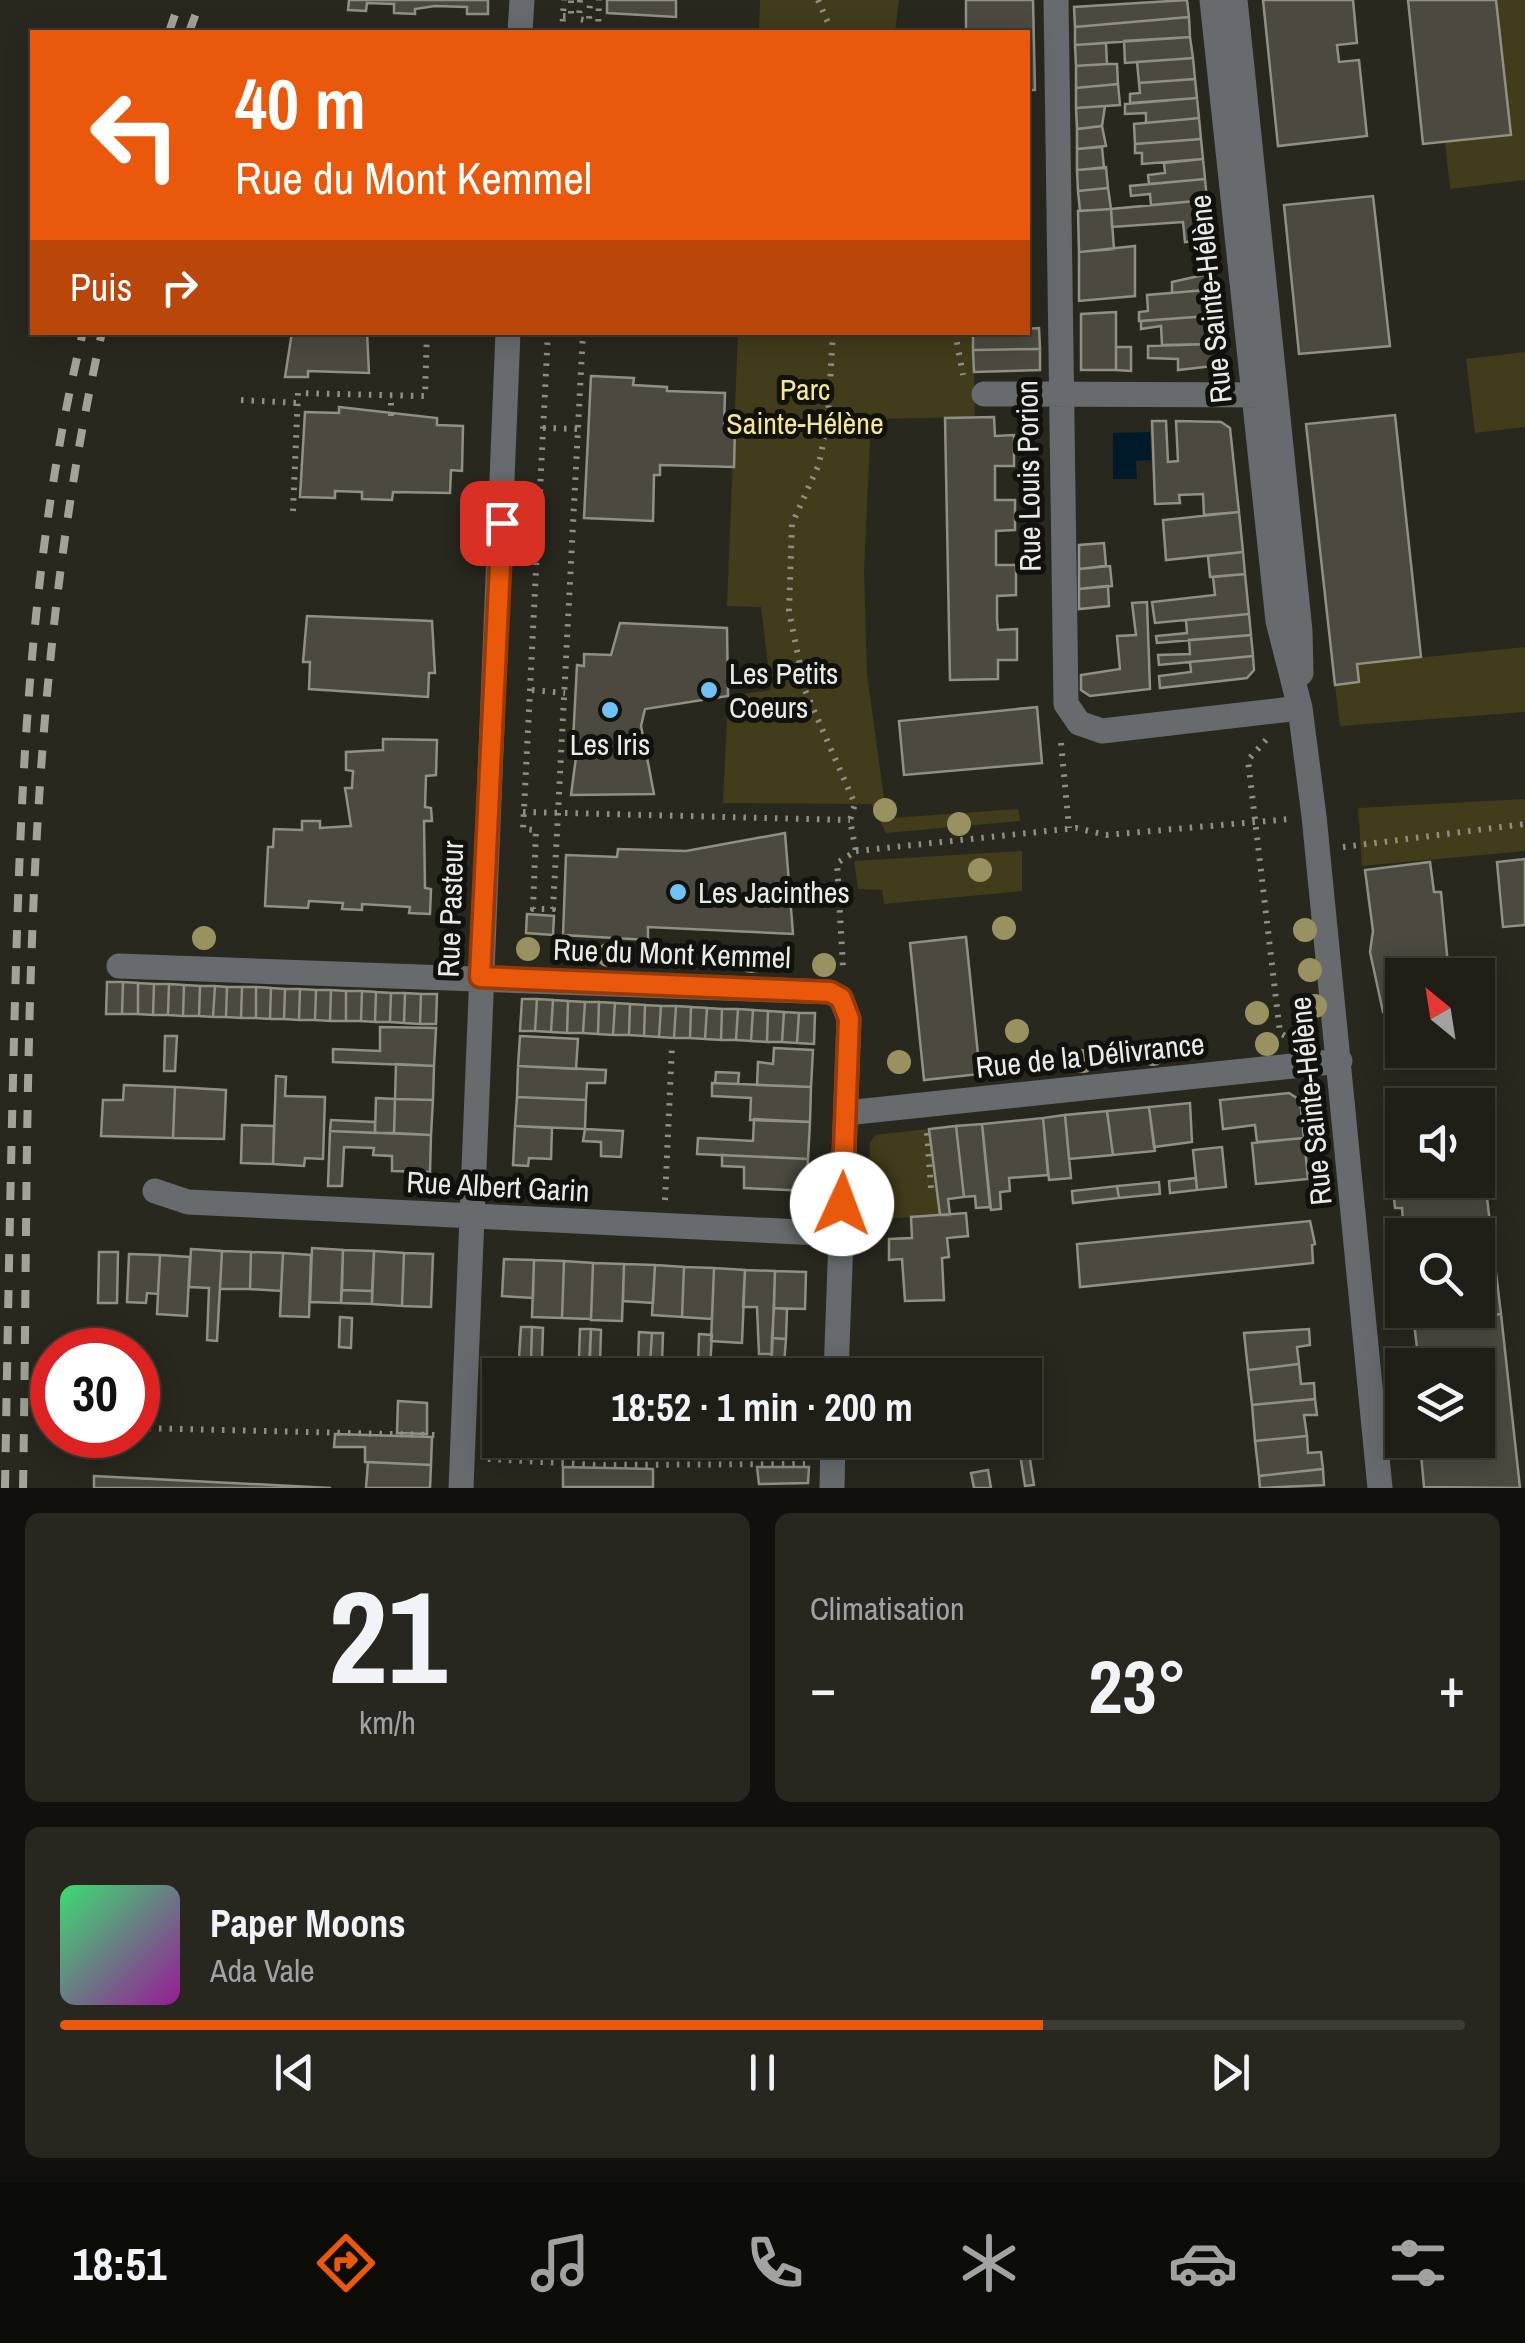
<!DOCTYPE html>
<html lang="fr">
<meta charset="utf-8">
<style>
body{margin:0;font-family:"Archivo Narrow",sans-serif;background:#272720;color:#f1f3f6;height:100vh;display:flex;flex-direction:column;font-size:38px;white-space:nowrap}
*{box-sizing:border-box;margin:0}
p{font-size:32px;color:#a1a2a1}
.icon{flex:none;width:55px;height:55px;fill:none;stroke:currentColor;stroke-width:2;stroke-linecap:round;stroke-linejoin:round}
.map{position:relative;height:1488px;overflow:hidden}
.side{display:flex;flex-direction:column;gap:25px;padding:25px;background:#11100d;flex:1}
.side>*{flex:none}
.hud{position:absolute;left:30px;top:30px;width:1000px;height:305px;border-radius:0px;box-shadow:0 5px 25px #0003,0 0 0 2px #3c3c36;background:#ea580c;color:#fff;overflow:hidden}
.needle{width:65px;rotate:330deg}
.buttons{position:absolute;left:1385px;top:958px;display:grid;gap:20px}
.buttons a{display:grid;place-items:center;width:110px;height:110px;border-radius:0px;background:#1f1e17;box-shadow:0 5px 25px #0003,0 0 0 2px #3c3c36;font-size:50px}
.speed{position:absolute;left:30px;top:1328px;display:flex;gap:20px;font-size:50px;font-weight:700;text-align:center}
.speed>*{display:grid;place-content:center;width:130px;height:130px;border-radius:50%;background:#1f1e17;box-shadow:0 5px 25px #0003,0 0 0 2px #3c3c36;line-height:1}
.speed .limit{border:15px solid #d22;background:#fff;color:#111}
.pin{position:absolute;display:grid;place-items:center;width:85px;height:85px;color:#fff;margin:-42px;border-radius:20px;box-shadow:0 5px 15px #0006}
.me{position:absolute;width:110px;margin:-55px;rotate:2deg;stroke-linejoin:round;filter:drop-shadow(0 0 8px #0008)}
.turn{display:flex;align-items:center;gap:35px;height:210px;padding:0 40px;font-size:45px}
.turn .icon{width:130px;height:130px;stroke-width:2.5}
.turn b{display:block;font-size:70px;line-height:85px}
.then{display:flex;align-items:center;height:95px;padding:0 40px;background:#0003;gap:20px;font-size:38px}
.big{font-size:75px;font-weight:800;line-height:1.1}
.side .card{flex:1;display:flex;flex-direction:column;justify-content:center;gap:15px;min-width:0;padding:0 35px;border-radius:15px;background:#272720}
.side .dial{align-items:center;gap:0}
.dial b{font-size:130px;line-height:1}
.song{display:flex;align-items:center;gap:30px}
.cover{width:120px;height:120px;border-radius:15px;background:linear-gradient(135deg,hsl(140 70% 55%),hsl(300 70% 35%))}
.played{height:10px;border-radius:5px;background:linear-gradient(90deg,#ea580c 70%,#3c3c36 70%)}
.keys{display:flex;justify-content:space-around;direction:ltr}
.heat{display:flex;justify-content:space-between;align-items:center;font-size:55px;direction:ltr}
.side .tiles{flex:1;display:grid;gap:25px;grid-template-columns:1fr 1fr}
.card:last-child{grid-column:span 2}
.trip{position:absolute;left:482px;top:1358px;width:560px;height:100px;border-radius:0px;background:#1f1e17;box-shadow:0 5px 25px #0003,0 0 0 2px #3c3c36;font-weight:800;line-height:100px;text-align:center}
.menu{display:flex;height:160px;justify-content:space-around;align-items:center;background:#0c0c09;color:#a1a2a1}
.menu .icon{width:70px;height:70px}
.menu .on{color:#ea580c}
.menu b{font-size:45px;color:#f1f3f6}
.map>svg:first-child{display:block}
.green{fill:#413c1a}
.water{fill:#001a29}
.building{fill:#4b4940;stroke:#919085;stroke-width:2.5}
.lines{fill:none;stroke-linecap:round;stroke-linejoin:round}
.path{stroke:#8f8e87;stroke-width:6;stroke-dasharray:2.5 8;stroke-linecap:butt}
.minor{stroke:#676b6e;stroke-width:25}
.rail{stroke:#a2a29a;stroke-width:8;stroke-dasharray:18 18;stroke-linecap:butt}
.tree{fill:#99915f}
.route-casing{stroke:#983908;stroke-width:25}
.route{stroke:#ea580c;stroke-width:18}
.poi-dot{fill:#70c2f4;stroke:#11110d;stroke-width:4}
.labels{text-anchor:middle;dominant-baseline:central;stroke-width:10;stroke-linejoin:round;paint-order:stroke}
.street-label{font-size:30px;fill:#ebebe5;stroke:#11110d}
.park-label{font-size:30px;fill:#f4e794;stroke:#11110d}
.poi-label{font-size:30px;fill:#ebebe5;stroke:#11110d;text-anchor:start}
</style>
<div class="map">
<svg width="1525" height="1488" viewBox="0 0 1525 1488">
<rect width="100%" height="100%" fill="#29281f"/>
<path class="green" d="M760,0h139l-4,32h-136z
M1497,0h28v180l-75,9 -5,-47 66,-7z
M738,333h235l2,84 -104,2 -7,152 3,103 18,131 7,13 126,-9 2,12 -134,12 -14,-29 -149,-1 5,-107 43,-6 -10,-83 -34,-1z
M1525,352v75l-50,6 -9,-74z
M1525,647v65l-185,14 -5,-41 23,-3 -1,-18z
M1525,799v52l-163,15 -4,-58z
M1022,851v40l-138,13 -2,-14 -24,-1 -4,-28z
M929,1129l11,86 -73,5 3,-77 5,-8z"/>
<path class="water" d="M1150,432l1,28 -15,1 1,18h-24v-46z"/>
<path class="building" d="M349,0h139v14h-21v-7l-32,-1 -20,3v5l-21,-1v-9l-27,-1 -1,8 -18,-1z
M607,0h69v17l-69,-4z
M966,0h67l2,90h-7v-58h-62z
M1187,0l2,17 -114,10 -1,-20z
M1263,0h90l4,43 -20,2 2,17 20,-2 8,76 -89,10z
M1408,0h88l15,135 -88,9z
M1189,17l1,20 -115,8v-18z
M1190,37l3,21 -68,5 -1,-22z
M1106,43l1,21 -31,2 -1,-21z
M1193,58l2,21 -56,4 -2,-21z
M1107,64h10l1,20 -42,4v-22z
M1195,79l2,19 -67,5v-9l10,-1 -1,-10z
M1118,84l2,21 -44,3v-20z
M1197,98l2,20 -53,5v-10l-21,1v-10z
M1105,106l-3,20 -25,3 -1,-21z
M1199,118l2,21 -66,5 -1,-20z
M1102,126l4,20 -29,3v-20z
M1201,139l2,20 -61,5v-11h-7v-9z
M1102,147l2,21 -27,2v-21z
M1203,159l2,20 -56,5 -1,-9 17,-2 -1,-10z
M1106,167l2,21 -30,3 -1,-21z
M1205,179l2,21 -56,5 -1,-11 -19,2 -1,-10z
M1108,188l3,21 -31,2 -2,-20z
M1373,196l17,150 -91,8 -15,-149z
M1207,200l5,39 -27,3 -2,-20 -71,5 -1,-18z
M1111,209l3,40 -35,3 -1,-41z
M1135,246v50l-56,5v-49z
M1212,273l2,16 -42,4v-11z
M1206,290l3,26 -70,5v-9l9,-1 -1,-16z
M1116,312v58h-35v-56z
M1209,316l3,28 -50,1 -1,-19 -20,3v-8z
M1039,328l1,21 -67,1v-18z
M292,332h75l2,41 -61,-2v6h-23z
M1212,344l2,22 -36,4v-11l-30,-1v-12z
M1116,347h15v24l-15,-1z
M1040,349v21l-66,2 -1,-22z
M591,376l43,2 -1,7 34,2v4l58,2 -1,33 11,1 -1,40 -74,-2v10h-6l-1,46 -69,-3z
M339,407l98,11v7l26,1 -1,45 -11,-1 -1,23 -57,-1 -1,8 -30,-1v-7l-27,-1v7l-35,-1 5,-85 34,1z
M1395,415l26,242 -64,7 2,18 -24,3 -29,-261z
M994,417l1,19 19,-1v31h-19v34h20v30l-19,1v34h20v30l-19,1v24l1,10 19,-1v31h-19v19l-48,1 -5,-262z
M1152,421h14l2,41 10,-1 -2,-40 45,1 9,6 9,84 -35,3 -1,-21 -24,1 1,8 -25,1z
M1239,512l4,40 -77,8 -3,-40z
M1104,543l2,23 -27,3v-24z
M1243,552l2,22 -35,3 -2,-21z
M1110,566l2,20 -33,3v-20z
M1245,574l4,40 -94,9 -3,-21 63,-7 -2,-18z
M1108,586l1,20 -30,3v-20z
M1147,602l3,87 -60,7 -9,-6v-15l39,-6 -3,-33 19,-1 -4,-32z
M1249,614l2,21 -94,8 -1,-7 31,-3 -1,-13z
M307,616l125,5 3,52h-6l-1,24 -119,-8 1,-27h-7z
M620,623l107,5 1,68 -83,13 -4,17 13,68 -83,1 7,-53 -5,-1 4,-76 7,1v-12l27,1z
M1251,635l2,21 -94,9 -1,-10 32,-1 -1,-14z
M1253,656l1,14 -7,8 -87,10 -1,-12 32,-4 -1,-10z
M1037,707l5,56 -138,12 -5,-54z
M383,739l54,1 -1,35 -10,1 -1,31 6,1 1,13h-8l1,67 6,1 -1,25 -21,-1 1,-6 -48,-3v6l-20,-1 1,-6 -34,-2 -1,7 -43,-2 3,-59h5l1,-18 28,1v-9h18v7l31,-2 -6,-38h7l1,-17 -7,-1v-18l37,-2z
M785,833l8,101 -145,-7v13l-85,-5 3,-80 51,2 1,-8 68,2z
M1525,859v66l-22,2 -6,-65z
M1430,862l4,30h7l8,83h-47v35l-19,2 -13,-60 3,-21 -8,-61z
M527,914l27,2 -1,19 -27,-2z
M966,937l14,137 -56,6 -14,-137z
M107,982h16l-1,32h-16z
M123,982l15,1v31h-16z
M138,983l16,1 -1,31 -15,-1z
M154,984h15l-1,31h-15z
M169,984l15,1 -1,31 -15,-1z
M184,985l16,1 -1,30h-16z
M200,986h15l-2,31 -14,-1z
M215,986l12,1 -1,30h-13z
M227,987h15l-1,31 -15,-1z
M242,987h14v31h-15z
M256,987l15,1 -1,31 -14,-1z
M271,988l14,1 -1,30h-14z
M285,989h15l-1,31 -15,-1z
M300,989l16,1 -1,30h-16z
M316,990h15l-1,31 -15,-1z
M331,990l15,1v30h-16z
M346,991h16l-1,30h-15z
M362,991l14,1 -1,30 -14,-1z
M376,992l15,1 -1,29h-15z
M391,993h14l-1,30 -14,-1z
M405,993l16,1 -1,30 -16,-1z
M421,994h16l-1,30h-16z
M522,999h15l-2,32h-15z
M537,999l16,1 -2,32 -16,-1z
M553,1000l15,1 -1,32 -16,-1z
M568,1001l17,1 -2,31h-16z
M585,1002h14l-1,32 -15,-1z
M599,1002l16,1 -2,32 -15,-1z
M615,1003l15,1 -1,31h-16z
M630,1004l15,1 -1,31 -15,-1z
M645,1005l16,1 -2,31 -15,-1z
M661,1006h15l-2,32 -15,-1z
M676,1006l15,1 -1,31h-16z
M691,1007l16,1 -2,31 -15,-1z
M707,1008l15,1 -1,31 -16,-1z
M722,1009h16l-2,31h-15z
M738,1009l15,1 -2,31 -15,-1z
M753,1010l15,1 -1,31 -16,-1z
M768,1011l16,1 -2,30h-15z
M784,1012l15,1 -2,30 -15,-1z
M799,1013h16l-1,31 -17,-1z
M380,1027l56,1 -2,38 -101,-4v-13l47,2z
M165,1036h12l-2,35h-11z
M520,1036l58,3 -2,30 -58,-3z
M774,1048l39,2 -2,37 -54,-2 1,-23 15,2z
M396,1064l38,2 -1,34 -38,-1z
M518,1066l88,4 -1,13h-18l-1,17 -69,-3z
M716,1072l23,1 -1,11 -23,-1z
M276,1076l10,1 -1,19 40,1 -2,62 -18,-1 -1,8 -31,-2z
M712,1083l99,4 -1,35 -60,-2 1,-22 -39,-2z
M124,1085l51,2 -2,51 -72,-2 2,-36h20z
M175,1087l51,3 -2,49 -51,-1z
M1289,1093l11,7 4,38 -47,4 -2,-17 -32,4 -3,-29z
M517,1097l69,3 -1,29 -70,-3z
M376,1098l19,1 -1,34h-19z
M395,1099l38,1 -2,35 -37,-2z
M1190,1103l2,39 -38,5 -5,-40z
M1149,1107l6,44 -42,4 -6,-44z
M1107,1111l6,44 -44,4 -4,-44z
M1065,1115l6,63 -22,2 -6,-62z
M1043,1118l5,57 -39,3 1,13 -10,1 1,17 -10,1 -9,-86z
M754,1119l56,3 -2,37 -111,-5 1,-16 55,3z
M331,1120l44,2v11l-45,-2z
M1478,1123l23,191 -87,9 -1,-13h65v-75h-76l-3,19 -2,-33h6l-1,-13h-7l-5,-48 7,-1 -3,-26 8,-1v48h76z
M982,1124l8,83 -14,1 -1,-12 -11,1 -8,-71z
M242,1125l32,1 -1,38 -32,-1z
M515,1126l37,2 -1,31 -22,-1 -1,8 -15,-1z
M956,1126l8,71 -16,2 2,16h-10l-11,-86z
M585,1129l38,2 -2,26 -20,-1v-14l-18,-1z
M330,1131l101,4 -1,37 -38,-1v-15l-19,-1 1,-7 -30,-1 -2,39h-14z
M1304,1138l4,41 -52,5 -4,-41z
M1222,1147l4,40 -29,3 -4,-40z
M722,1155l86,4 -2,32 -62,-3v-21l-22,-1z
M1196,1178l1,12 -27,3 -1,-12z
M1159,1182l1,12 -41,4 -2,-12z
M1117,1186l2,12 -46,5 -1,-12z
M966,1213l2,23 -21,2 2,19 -7,1 2,42 -39,1 -3,-42 -13,1v-21l23,-1 -1,-21z
M1310,1221l5,23 -3,1 1,18 -233,24 -3,-43z
M312,1248l31,2 -2,53 -31,-1z
M191,1249l31,2 -5,90 -10,-1 2,-52 -20,-1z
M343,1250l31,1 -2,40 -30,-1z
M222,1251l29,1 -1,37h-30z
M374,1251l30,2 -2,53 -30,-2z
M99,1252h19l-1,51h-19z
M251,1252l32,1 -2,38 -31,-2z
M283,1253l28,2 -2,62 -29,-1z
M404,1253l29,1 -2,53 -29,-1z
M129,1254l31,1 -2,39 -11,-1 -1,10 -19,-1z
M160,1255l30,2 -3,59 -30,-2z
M504,1259l30,1 -1,38 -31,-2z
M534,1260l30,1 -2,57 -30,-1z
M564,1261l29,2 -2,56 -29,-1z
M593,1263l31,1 -2,57 -31,-1z
M624,1264l31,1 -2,38 -30,-2z
M655,1265l29,2 -2,50 -30,-2z
M684,1267l30,1 -2,51 -30,-2z
M714,1268l31,2 -3,73 -31,-2z
M745,1270l30,1 -3,83h-13l-2,-47h-14z
M775,1271l31,1 -1,37 -31,-1z
M342,1290l30,1v13l-31,-1z
M774,1308l13,1 -1,30 -14,-1z
M1501,1314l19,174 -96,-1 -3,-33 7,-1 -1,-13h-8h59v-75h-59l-5,-42z
M340,1317l12,1 -1,30 -12,-1z
M521,1327h11l-1,32 -12,-1z
M532,1327l11,1 -1,32 -11,-1z
M580,1329h11l-1,29h-11z
M591,1329l10,1 -1,33h-11z
M1309,1329l1,16 -13,2 2,17 -51,6 -4,-37z
M639,1332l13,1 -2,31 -12,-1z
M652,1333h11l-1,32 -12,-1z
M699,1334l13,1 -2,32 -12,-1z
M772,1338l14,1 -2,26h-13z
M1299,1364l2,20 13,-1 1,16 -63,6 -4,-35z
M1315,1399l2,16h-13l3,21 -52,5 -3,-36z
M398,1401l29,2v31l-30,-1z
M335,1434l97,3 -1,28 -66,-3v-15h-31z
M1307,1436l1,17 13,-1 2,17 -64,7 -4,-35z
M490,1442l38,3v14l-39,-2z
M1029,1453l5,32 -9,1 -5,-32z
M368,1462l63,3 -1,23h-64z
M563,1467l90,2v18h-90z
M757,1467h52l-1,16 -49,1z
M1323,1469l1,16 -64,3 -1,-12z
M988,1470l3,18h-17l-3,-15z
M94,1476l237,12h-237z"/>
<g class="lines">
<path class="path" d="M580,0l-1,19 10,2 1,-21
M818,0l14,32
M563,16h8v-16
M562,32l2,-32
M598,32l1,-32
M548,332l-25,497 13,1 -3,79h20l30,-577
M833,332l-5,86 -9,46 -27,60 -3,87 16,79 50,114 -5,16 6,31 -19,12 6,104
M955,332l8,43
M241,400l57,3
M391,416v-21
M543,428l35,1
M293,511l5,-118 127,3 2,-64
M532,690l33,3
M1266,740l-18,20 32,273 9,5
M1061,743l8,85
M523,812l327,8
M1343,847l182,-23
M856,851l220,-23 30,7 184,-16
M927,1133l4,55
M665,1200l7,-154
M138,1428l299,7
M488,1459l109,6 208,-1"/>
<path class="minor" d="M1056,0l10,704 13,19 23,8 198,-23
M1212,0l66,621 22,87 14,108 66,672
M1235,0l65,631 1,42
M520,32l2,-32
M984,394l286,1
M119,966l711,26 11,6 8,21 -13,356
M846,1113l494,-52
M155,1191l33,11 653,32
M461,1488l47,-1156
M832,1488l1,-48"/>
<path class="rail" d="M169,32l11,-32
M189,32l12,-32
M5,1488c3,-174 6,-349 11,-523 6,-212 17,-426 67,-633
M23,1488c7,-384 -6,-778 79,-1156"/>
</g>
<g class="tree">
<circle cx="885" cy="810" r="12"/>
<circle cx="959" cy="824" r="12"/>
<circle cx="980" cy="870" r="12"/>
<circle cx="1004" cy="928" r="12"/>
<circle cx="1305" cy="930" r="12"/>
<circle cx="204" cy="938" r="12"/>
<circle cx="528" cy="949" r="12"/>
<circle cx="608" cy="955" r="12"/>
<circle cx="679" cy="957" r="12"/>
<circle cx="751" cy="961" r="12"/>
<circle cx="824" cy="965" r="12"/>
<circle cx="1310" cy="970" r="12"/>
<circle cx="1315" cy="1006" r="12"/>
<circle cx="1257" cy="1013" r="12"/>
<circle cx="1017" cy="1031" r="12"/>
<circle cx="1267" cy="1044" r="12"/>
<circle cx="1153" cy="1054" r="12"/>
<circle cx="1083" cy="1061" r="12"/>
<circle cx="899" cy="1062" r="12"/>
</g>
<g class="lines">
<defs>
<path id="route" d="M502,523l-22,454 350,15 11,6 8,21 -7,185"/>
</defs>
<use href="#route" class="route-casing"/>
<use href="#route" class="route"/>
</g>
<g class="poi-dot">
<circle cx="709" cy="690" r="10"/>
<circle cx="610" cy="710" r="10"/>
<circle cx="678" cy="892" r="10"/>
</g>
<g class="labels">
<g class="street-label">
<text transform="translate(1210 299) rotate(-96)">Rue Sainte-Hélène</text>
<text transform="translate(1028 476) rotate(-91)">Rue Louis Porion</text>
<text transform="translate(450 909) rotate(-88)">Rue Pasteur</text>
<text transform="translate(672 953) rotate(2)">Rue du Mont Kemmel</text>
<text transform="translate(1090 1055) rotate(-6)">Rue de la Délivrance</text>
<text transform="translate(1310 1101) rotate(-96)">Rue Sainte-Hélène</text>
<text transform="translate(498 1186) rotate(3)">Rue Albert Garin</text>
</g>
<g class="park-label">
<text x="805" y="389">Parc<tspan x="805" dy="34">Sainte-Hélène</tspan></text>
</g>
<g class="poi-label">
<text x="729" y="673">Les Petits<tspan x="729" dy="34">Coeurs</tspan></text>
<text x="610" y="744" text-anchor="middle">Les Iris</text>
<text x="698" y="892">Les Jacinthes</text>
</g>
</g>
</svg>
<div class="buttons">
<a><svg class="needle" viewBox="-14 -14 28 28"><path d="M0-13l5 13h-10z" fill="#e53935"/><path d="M0 13l5-13h-10z" fill="#a1a2a1"/></svg></a>
<a><svg class="icon" aria-label="sound" viewBox="0 0 24 24"><path d="M4 9h4l5-4v14l-5-4H4zM17 9q2 3 0 6"/></svg></a>
<a><svg class="icon" aria-label="search" viewBox="0 0 24 24"><circle cx="10" cy="10" r="6"/><path d="M15 15l6 6"/></svg></a>
<a><svg class="icon" aria-label="layers" viewBox="0 0 24 24"><path d="M12 4l9 5-9 5-9-5zM3 14l9 5 9-5"/></svg></a>
</div>
<div class="speed"><div class="limit">30</div></div>
<div class="pin" style="left:502px;top:523px;background:#d93025"><svg class="icon" aria-label="arrive" viewBox="0 0 24 24"><path d="M6 21V4h12l-3 4 3 4H6"/></svg></div>
<svg class="me" style="left:842px;top:1204px" viewBox="-20 -20 40 40"><circle r="19" fill="#fff"/><path d="M0-13L10 11 0 6-10 11z" fill="#ea580c"/></svg>
<div class="trip">18:52 · 1 min · 200 m</div>
<div class="hud">
<div class="turn"><svg class="icon" aria-label="left" viewBox="0 0 24 24"><path d="M17 20v-9H6M10 6l-5 5 5 5"/></svg><div><b>40 m</b>Rue du Mont Kemmel</div></div>
<div class="then">Puis<svg class="icon" aria-label="right" viewBox="0 0 24 24"><path d="M7 20v-9h11M14 6l5 5-5 5"/></svg></div>
</div>
</div>
<section class="side">
<div class="tiles">
<div class="card dial"><b>21</b><p>km/h</p></div>
<div class="card"><p>Climatisation</p>
<div class="heat"><a>−</a><b class="big">23°</b><a>+</a></div>
</div>
<div class="card">
<div class="song"><i class="cover"></i><div><b>Paper Moons</b><p>Ada Vale</p></div></div>
<div class="played"></div>
<div class="keys"><svg class="icon" aria-label="previous" viewBox="0 0 24 24"><path d="M18 5L8 12l10 7zM5 5v14"/></svg><svg class="icon" aria-label="pause" viewBox="0 0 24 24"><path d="M8 5v14M16 5v14"/></svg><svg class="icon" aria-label="next" viewBox="0 0 24 24"><path d="M6 5l10 7-10 7zM19 5v14"/></svg></div>
</div>
</div>
</section>
<nav class="menu">
<b>18:51</b>
<svg class="icon on" aria-label="directions" viewBox="0 0 24 24"><path d="M12 3l9 9-9 9-9-9zM9 14v-3h6M13 9l2 2-2 2"/></svg>
<svg class="icon" aria-label="music" viewBox="0 0 24 24"><path d="M9 18V5l10-2v13"/><circle cx="6" cy="18" r="3"/><circle cx="16" cy="16" r="3"/></svg>
<svg class="icon" aria-label="phone" viewBox="0 0 24 24"><path d="M5 4h4l2 5-3 2q2 4 5 5l2-3 5 2v4C11 20 4 13 5 4z"/></svg>
<svg class="icon" aria-label="climate" viewBox="0 0 24 24"><path d="M12 3v18M4 7l16 10M4 17L20 7"/></svg>
<svg class="icon" aria-label="car" viewBox="0 0 24 24"><path d="M5 17H2v-5l4-1 3-4h7l3 4 3 1v5h-3M9 17h6M6 11h13"/><circle cx="7" cy="17" r="2"/><circle cx="17" cy="17" r="2"/></svg>
<svg class="icon" aria-label="filters" viewBox="0 0 24 24"><path d="M4 7h16M4 17h16"/><circle cx="9" cy="7" r="2"/><circle cx="15" cy="17" r="2"/></svg>
</nav>
